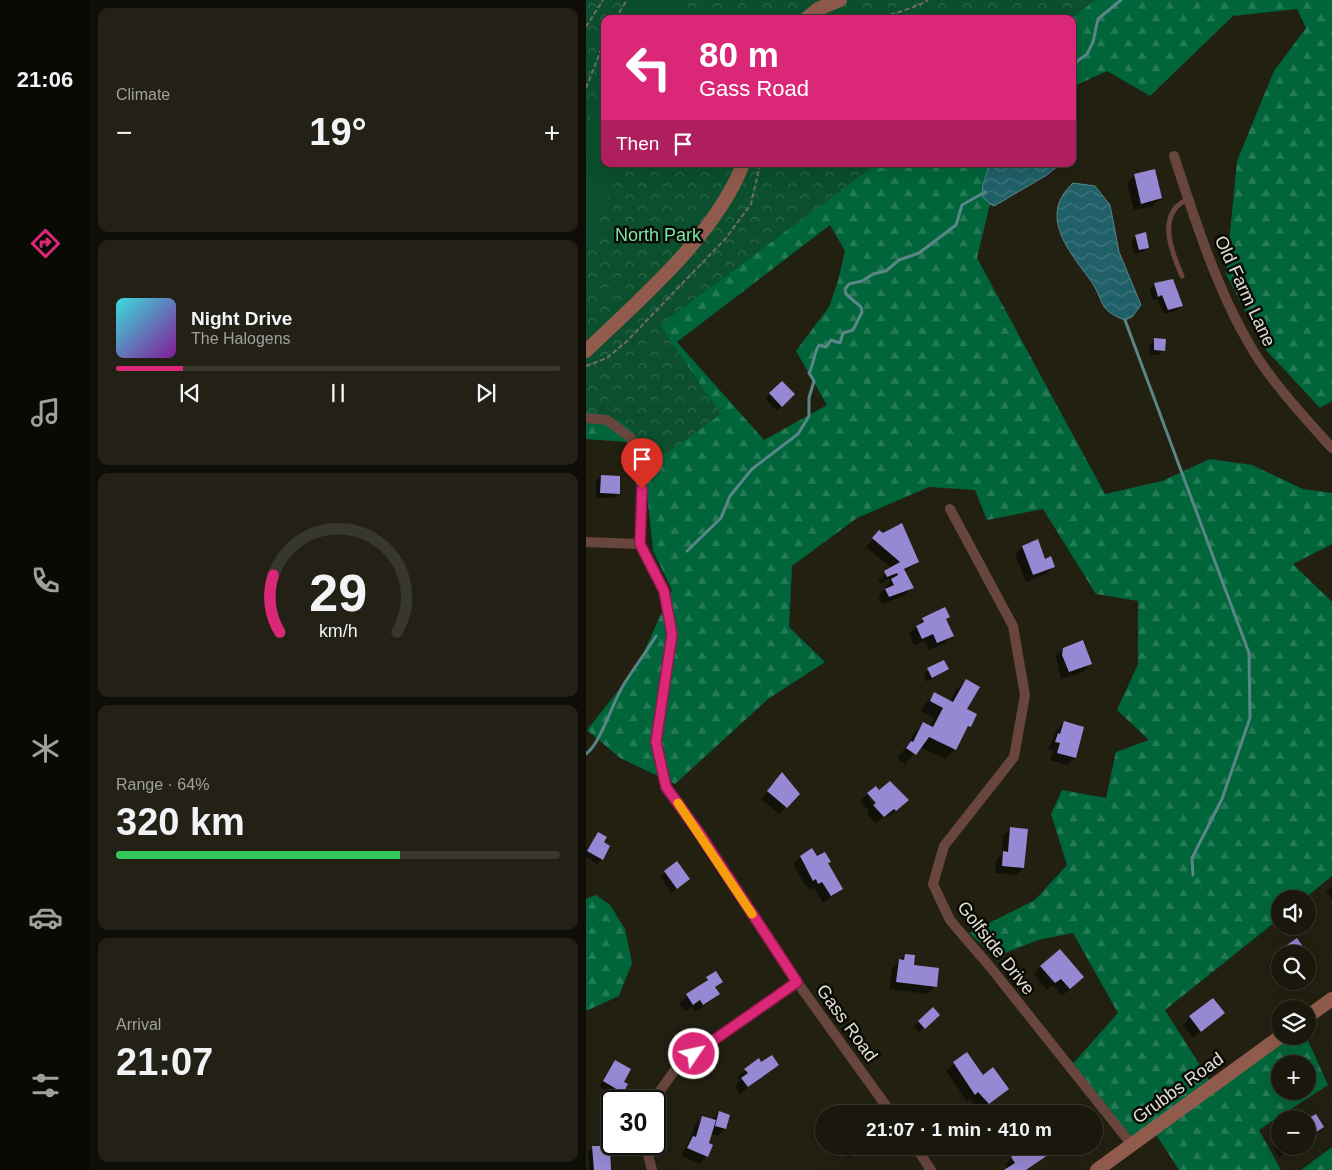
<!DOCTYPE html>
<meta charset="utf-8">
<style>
body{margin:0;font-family:Helvetica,sans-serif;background:#232116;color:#f1f3f6;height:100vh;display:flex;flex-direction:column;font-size:19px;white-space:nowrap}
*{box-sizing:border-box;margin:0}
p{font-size:16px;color:#9fa09d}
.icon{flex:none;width:28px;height:28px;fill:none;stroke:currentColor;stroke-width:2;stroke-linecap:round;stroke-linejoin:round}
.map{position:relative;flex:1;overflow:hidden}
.details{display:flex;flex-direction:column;gap:8px;padding:8px;background:#0e0d07;width:496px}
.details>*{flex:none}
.guide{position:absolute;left:15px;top:15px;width:475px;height:152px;border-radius:10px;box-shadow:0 5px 20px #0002,0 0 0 1px #38372e;background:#db2777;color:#fff;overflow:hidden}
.controls{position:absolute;left:685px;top:890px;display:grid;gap:10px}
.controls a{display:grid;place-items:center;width:45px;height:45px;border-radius:50%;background:#1a180d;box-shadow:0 5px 20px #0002,0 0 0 1px #38372e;font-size:25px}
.speed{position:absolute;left:15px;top:1090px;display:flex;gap:10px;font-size:25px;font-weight:700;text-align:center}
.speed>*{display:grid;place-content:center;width:65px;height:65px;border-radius:50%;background:#1a180d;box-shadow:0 5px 20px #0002,0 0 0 1px #38372e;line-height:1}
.speed .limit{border:2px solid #111;border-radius:8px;background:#fff;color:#111}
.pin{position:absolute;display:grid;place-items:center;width:42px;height:42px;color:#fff;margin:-51px -21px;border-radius:50% 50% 50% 0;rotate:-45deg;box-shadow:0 0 5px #0007}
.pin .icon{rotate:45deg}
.me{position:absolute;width:55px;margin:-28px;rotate:56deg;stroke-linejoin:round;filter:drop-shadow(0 0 4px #0008)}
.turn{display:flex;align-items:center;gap:18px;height:105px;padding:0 15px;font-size:22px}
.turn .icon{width:65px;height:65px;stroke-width:2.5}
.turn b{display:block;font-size:35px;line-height:42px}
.then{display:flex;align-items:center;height:48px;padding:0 15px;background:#0003;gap:10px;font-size:19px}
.big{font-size:38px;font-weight:700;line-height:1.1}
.details .card{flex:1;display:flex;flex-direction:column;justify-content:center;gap:8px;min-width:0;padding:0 18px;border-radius:10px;background:#232116}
.details .dial{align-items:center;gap:0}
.dial svg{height:130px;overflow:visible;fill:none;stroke:#38372e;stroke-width:7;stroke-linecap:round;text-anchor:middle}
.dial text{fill:#f1f3f6;stroke:none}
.song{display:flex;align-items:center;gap:15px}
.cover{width:60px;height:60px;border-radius:8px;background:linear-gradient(135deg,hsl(180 70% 55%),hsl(290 70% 35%))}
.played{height:5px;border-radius:2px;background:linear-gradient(90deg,#db2777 15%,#38372e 15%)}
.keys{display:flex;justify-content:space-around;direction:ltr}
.heat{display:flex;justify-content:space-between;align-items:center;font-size:28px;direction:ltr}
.charge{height:8px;border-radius:4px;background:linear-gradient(90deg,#34c759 64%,#38372e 0)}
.trip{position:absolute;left:229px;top:1105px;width:288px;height:50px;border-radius:25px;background:#1a180d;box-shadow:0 5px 20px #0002,0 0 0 1px #38372e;font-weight:700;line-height:50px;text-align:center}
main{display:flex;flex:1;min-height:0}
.menu{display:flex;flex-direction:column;width:90px;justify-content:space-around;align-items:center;background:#0a0a05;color:#9fa09d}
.menu .icon{width:35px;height:35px}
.menu .selected{color:#db2777}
.menu b{font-size:22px;color:#f1f3f6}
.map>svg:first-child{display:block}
.forest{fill:url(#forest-firs);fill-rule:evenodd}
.park{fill:url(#park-crowns)}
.garden{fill:#0b4f2e}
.water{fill:url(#water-waves);stroke:#5a8689}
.shadow{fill:#0007;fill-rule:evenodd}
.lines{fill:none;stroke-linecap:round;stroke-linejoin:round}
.stream{stroke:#5a8689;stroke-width:3}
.building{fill:#9688d2}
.path{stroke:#6e6d60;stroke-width:2;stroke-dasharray:5 2.5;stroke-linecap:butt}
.lane{stroke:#68463d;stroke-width:5}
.street{stroke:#68463d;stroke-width:10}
.secondary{stroke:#905b4c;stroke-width:14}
.route-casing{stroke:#8e194d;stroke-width:12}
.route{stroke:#db2777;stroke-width:9}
.slow{stroke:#f59e0b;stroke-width:9}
.labels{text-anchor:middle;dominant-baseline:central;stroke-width:5;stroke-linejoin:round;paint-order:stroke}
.park-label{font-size:18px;fill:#7ae9a8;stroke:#0a0904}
.street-label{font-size:18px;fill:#e0dfd5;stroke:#0a0904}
</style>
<main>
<nav class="menu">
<b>21:06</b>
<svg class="icon selected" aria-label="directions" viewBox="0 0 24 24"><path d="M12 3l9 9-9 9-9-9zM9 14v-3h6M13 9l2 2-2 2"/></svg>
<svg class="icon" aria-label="music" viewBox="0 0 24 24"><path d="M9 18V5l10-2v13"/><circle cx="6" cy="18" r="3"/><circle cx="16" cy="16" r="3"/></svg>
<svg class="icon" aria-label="phone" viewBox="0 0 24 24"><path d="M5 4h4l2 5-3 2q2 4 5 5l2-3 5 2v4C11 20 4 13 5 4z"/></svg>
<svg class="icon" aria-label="climate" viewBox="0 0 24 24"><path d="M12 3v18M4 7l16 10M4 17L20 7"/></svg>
<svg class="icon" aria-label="car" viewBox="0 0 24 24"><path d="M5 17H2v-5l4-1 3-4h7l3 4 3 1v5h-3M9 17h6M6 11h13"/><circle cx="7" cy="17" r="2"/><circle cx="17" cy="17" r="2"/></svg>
<svg class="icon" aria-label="filters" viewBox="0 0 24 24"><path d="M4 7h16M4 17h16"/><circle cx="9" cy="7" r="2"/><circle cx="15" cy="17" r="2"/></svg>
</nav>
<section class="details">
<div class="card"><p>Climate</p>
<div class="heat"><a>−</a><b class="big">19°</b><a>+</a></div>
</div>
<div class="card">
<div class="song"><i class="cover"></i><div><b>Night Drive</b><p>The Halogens</p></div></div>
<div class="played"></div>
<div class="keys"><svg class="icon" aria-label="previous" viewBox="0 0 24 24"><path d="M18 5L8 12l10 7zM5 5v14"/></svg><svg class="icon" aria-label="pause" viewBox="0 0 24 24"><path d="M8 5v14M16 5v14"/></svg><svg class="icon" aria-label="next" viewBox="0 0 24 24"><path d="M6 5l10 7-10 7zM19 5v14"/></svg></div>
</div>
<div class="card dial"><svg viewBox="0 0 100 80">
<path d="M14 69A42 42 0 1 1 86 69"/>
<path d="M14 69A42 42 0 0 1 10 34" stroke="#db2777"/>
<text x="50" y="56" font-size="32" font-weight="700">29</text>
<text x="50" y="72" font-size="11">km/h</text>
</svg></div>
<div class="card"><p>Range · 64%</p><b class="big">320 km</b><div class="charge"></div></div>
<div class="card"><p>Arrival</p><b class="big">21:07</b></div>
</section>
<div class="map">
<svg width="746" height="1170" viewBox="0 0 746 1170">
<defs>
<pattern id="forest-firs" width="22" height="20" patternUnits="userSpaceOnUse" patternTransform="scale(1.25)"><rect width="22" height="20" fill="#00653a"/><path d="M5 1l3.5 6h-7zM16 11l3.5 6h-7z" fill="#257b56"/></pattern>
<pattern id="park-crowns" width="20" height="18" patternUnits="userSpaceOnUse" patternTransform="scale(1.25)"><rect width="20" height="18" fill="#0b4f2e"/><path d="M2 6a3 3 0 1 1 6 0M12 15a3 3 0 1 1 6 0" fill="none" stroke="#2e684b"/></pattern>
<pattern id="water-waves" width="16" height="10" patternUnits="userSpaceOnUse" patternTransform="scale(1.25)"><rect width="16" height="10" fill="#206069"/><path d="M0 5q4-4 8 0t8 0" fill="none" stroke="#40767e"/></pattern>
</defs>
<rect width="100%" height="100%" fill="#222011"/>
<path class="forest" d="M192,0h554v401l-12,7 -54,-58 -40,-76 11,-113 37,-90 32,-43 -9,-19 -64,7 -83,80 -43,-25 -35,16v-68h-301z
M159,164h245c-6,16 -11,27 0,40l-13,54 128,236 57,-13 48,-22 42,6 51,24 29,4v51l-39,20 39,38v274l-28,23h-24v19l-115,92 48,76 68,-50h25l22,49 -69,45 22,40h-102l-26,-40 -21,15 -62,-78 48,-54 -45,-80 -35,7 -43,17 -26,-24 66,-33 32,-35 -16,-51 11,-24 44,8 10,-46 33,-12 -32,-30 21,-46v-63l-42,-7 -53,-85 -56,11 -12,-30 -46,-3 -72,31 -65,48 -3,61 36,35 -57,37 -93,85 -55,-26 -33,-28 50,-63 35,-77 -19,-39 -11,-108 -56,-4v-88zM244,225l15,26 -7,30 -9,26 -33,44 31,54 -63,35 -87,-98zM694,1064h27v27h-27z
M10,895l14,10 15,24 7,34 -13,33 -33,15v-112z
M746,1147v23h-31z"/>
<path class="park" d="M0,0h510l-26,19h-465v145h271l-216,161 61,89 -74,54c-3,-38 -26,-51 -61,-57z"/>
<path class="garden" d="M53,0h49l-11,19h-51z
M19,73v91h14l-28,80 -5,6v-119z"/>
<path class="water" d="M404,164h70l-13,11 -53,31 -4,-2 -8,-8 1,-12z
M487,183l22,3 15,19 9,47 22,53 -9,12 -7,3c-28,-10 -20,-19 -34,-39 -21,-29 -54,-65 -18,-98z"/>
<path class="shadow" d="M548,176l27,22 -8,8 -19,4 -7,-27z
M549,236l13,11 -5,5 -9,2 -3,-13z
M569,285l27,20 -5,5 -13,4 -7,-15 -4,2 -3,-12z
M569,340l9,10 -5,5h-10l1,-10z
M196,383l11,11 -16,17 -12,-12z
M15,476l17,17 -4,5h-18v-17z
M293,532l39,30 -14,10 8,15 -7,8 -23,9 -4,-7 12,-16 -1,-2 -9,5 -2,-4 14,-12 -26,-21z
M436,547l22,14 10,5 -8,8 -20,8 -11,-28z
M362,617l-3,3 7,15 -7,8 -16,7 -4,-9 -11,4 -5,-11 14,-15z
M477,649l27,15 -7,8 -22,7 -5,-23z
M358,661l4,8 -21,13 -4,-8z
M380,681l-1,29 10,5 -20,34 -10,10 -25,-12 -15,17 -8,-6 10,-12 7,-12 9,-10 6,3 5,-9 -13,-7 4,-7 10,-10 15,8 6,-12z
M479,722l10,36 -8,7 -17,-5 3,-9 -5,-2 9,-19z
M196,774l17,20 -20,20 -18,-15 9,-9 -2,-2z
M289,787l3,5 29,8 -19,18 -2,-3 -10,8 -9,-9 2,-3 -9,-10zM285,796l10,11 -2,2 -10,-11z
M425,829l12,39 -7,7 -21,-2 1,-13 6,-6 1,-18z
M13,833l3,10v16l-5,5 -11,-7v-6z
M215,857l29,4 -3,3 15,25 -19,14 -9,-15 -3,2 -3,-4 -2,1 -13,-23z
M91,863l6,21 -11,9 -12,-16z
M746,887v12l-6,-7z
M710,939l-16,15v12l-2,-3 -4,3 -5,-6z
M319,955l7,11 23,20 -7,8 -39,-5 3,-21z
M455,966l34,18 -13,12 -9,-11 -6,5 -13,-16z
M129,973l6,9 -6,6 4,6 -24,18 -3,-5 -7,4 -6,-8z
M637,1013l-30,25 -10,-13 7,-8z
M348,1020l-15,12 -5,-6 5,-4z
M381,1054l15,23 25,12 -26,21 -11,-11 -3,2 -21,-30z
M30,1061l6,21v10l-5,5 -18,-11z
M175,1064l16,1 -37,29 -5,-8 5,-5 -2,-4 7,-7z
M133,1113l6,16 -7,7 -7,-2 -4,22 -8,8 -18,-9 9,-15 5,-15 7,-7 10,2z
M721,1120l16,7 -16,15z
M694,1133v13h22l-23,11 -6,-11 6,-7 -2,-3z
M249,1146h29l-16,13 -6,-7 -3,2z
M7,1148l17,22h-21l-1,-18z
M468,1149l-27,21h-20l-2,-5 7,-7z"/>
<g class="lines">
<path class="stream" d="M486,65l15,-11 6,-12 5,-23 23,-19
M539,320l124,333 1,65 -28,81 -30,59 1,17
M101,551l34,-33 9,-22 22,-27 46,-35 11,-18v-18l5,-17 -5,-8c5,-9 5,-21 10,-28l7,2 5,-7 9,3 3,-10 10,-3 9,-18 -1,-5 -15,-13 -1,-5 4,-5 13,-3 11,-7 13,-3 13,-11 20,-7 37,-28 6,-20 23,-13
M0,754c15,-11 26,-51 38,-70 10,-16 22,-32 32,-48"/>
</g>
<path class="building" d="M569,169l7,29 -21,6 -7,-30z
M560,232l3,16 -10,2 -4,-15z
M587,279l10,27 -15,4 -6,-15 -4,2 -4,-14z
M568,338l12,1 -1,12 -11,-1z
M196,381l13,13 -13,13 -13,-14z
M15,475l19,1v18l-20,-1z
M316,523l17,39 -15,7 10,19 -25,9 -4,-8 9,-4 -3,-6 7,-4 -1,-2 -10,4 -3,-6 16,-9 -28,-24 7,-8 4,3z
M452,539l7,20 6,-3 4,11 -22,8 -11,-29z
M359,607l5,10 -4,2 8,17 -17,7 -4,-9 -11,5 -6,-13 8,-4 -2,-4z
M497,640l9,24 -23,8 -7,-17 1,-7z
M358,660l5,9 -17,9 -5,-10z
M380,679l14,8 -13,22 10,5 -6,13 -3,-1 -12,24 -27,-13 -13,18 -10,-7 5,-7 2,1 10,-20 10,5 10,-19 -13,-7 4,-9 19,10z
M478,721l20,6 -8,31 -19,-5 3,-10 -5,-1 3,-9 2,1z
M196,772l18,22 -13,14 -20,-17z
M304,781l19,19 -13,11 -2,-2 -10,8 -11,-12 3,-2 -9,-10 9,-7 3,4z
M424,827l18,2 -4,39 -22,-2 1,-15 5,1z
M12,832l9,5 -3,5 6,4 -7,14 -16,-9z
M226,848l5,8 8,-4 6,10 -3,1 15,26 -12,7 -9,-14 -4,2 -2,-5 -3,2 -13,-25z
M91,861l13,18 -13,10 -13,-18z
M711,938l11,16h-34z
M474,949l24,28 -14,12 -9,-10 -6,4 -15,-17z
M319,954l10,1 -1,10 25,3 -2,19 -41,-5 3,-23 5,1z
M130,971l7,11 -8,5 5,7 -17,11 -3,-5 -7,5 -7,-11 22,-14 -2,-3z
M627,998l12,15 -24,19 -12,-16z
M347,1007l7,8 -15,14 -7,-8z
M381,1052l16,23 10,-8 16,22 -20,15 -11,-12 -3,3 -22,-33z
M186,1055l7,10 -31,22 -7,-9 7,-5 -4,-4 15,-11 2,4z
M29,1060l16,9 -7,13 4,2 -5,9 -20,-12z
M133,1111l11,4 -4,14 -11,-3z
M730,1114l8,13 -17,11v-19z
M116,1116l14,4 -7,23 4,2 -5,12 -21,-9 6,-12 3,1z
M6,1146h18l1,24h-17z
M441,1146h34l-35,24h-22l11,-7 -4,-6z"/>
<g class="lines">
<path class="path" d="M29,19l12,-19
M290,19c11,-3 47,-14 52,-19
M0,27l17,-27
M0,88l19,-48
M0,366l21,-8 20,-17 99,-103 25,-34 9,-40"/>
<path class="lane" d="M596,276c-11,-25 -26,-63 6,-77"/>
<path class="street" d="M588,156c22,67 46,144 85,204 21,31 48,60 73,88
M0,418l21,2 24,18 11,51 -2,55 -54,-2
M364,509l63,117 12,69 -11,62 -70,89 -11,38 17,36 41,48 141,177
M54,544l24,47 8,43 -16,108 10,45 34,47 97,148 95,132
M67,1101l26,-37 118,-82
M59,1144l7,26
M329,1146l16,24"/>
<path class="secondary" d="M220,19l12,-10 22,-9
M0,351c55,-53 129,-115 157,-187
M721,1017l25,-18
M511,1170l184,-134"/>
</g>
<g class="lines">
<defs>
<path id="route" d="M56,489l-2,55 24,47 8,43 -16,108 10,45 34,47 97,148 -103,72"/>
</defs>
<use href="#route" class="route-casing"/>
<use href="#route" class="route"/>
<path class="slow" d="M92,803l74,111"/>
</g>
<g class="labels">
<g class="park-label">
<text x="72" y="235">North Park</text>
</g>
<g class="street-label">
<text transform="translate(659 291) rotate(65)">Old Farm Lane</text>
<text transform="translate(410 948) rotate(52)">Golfside Drive</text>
<text transform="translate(261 1023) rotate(54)">Gass Road</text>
<text transform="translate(592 1088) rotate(-36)">Grubbs Road</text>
</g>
</g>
</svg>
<div class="controls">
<a><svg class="icon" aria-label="sound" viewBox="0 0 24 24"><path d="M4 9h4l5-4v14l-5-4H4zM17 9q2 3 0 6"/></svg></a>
<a><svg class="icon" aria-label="search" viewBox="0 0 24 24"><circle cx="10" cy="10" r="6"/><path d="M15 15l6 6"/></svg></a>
<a><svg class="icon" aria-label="layers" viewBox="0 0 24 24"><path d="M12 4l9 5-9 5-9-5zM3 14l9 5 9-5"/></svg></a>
<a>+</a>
<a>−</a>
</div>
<div class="speed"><div class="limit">30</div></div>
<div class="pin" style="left:56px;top:489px;background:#d93025"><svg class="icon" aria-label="arrive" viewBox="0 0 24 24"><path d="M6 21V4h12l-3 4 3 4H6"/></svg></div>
<svg class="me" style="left:108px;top:1054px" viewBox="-20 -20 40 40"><circle r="17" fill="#db2777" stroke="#fff" stroke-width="3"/><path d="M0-11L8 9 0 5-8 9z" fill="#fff"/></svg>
<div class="trip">21:07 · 1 min · 410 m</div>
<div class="guide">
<div class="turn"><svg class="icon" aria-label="left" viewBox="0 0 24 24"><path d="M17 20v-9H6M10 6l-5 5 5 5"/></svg><div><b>80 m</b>Gass Road</div></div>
<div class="then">Then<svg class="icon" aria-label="arrive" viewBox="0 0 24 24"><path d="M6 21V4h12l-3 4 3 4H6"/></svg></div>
</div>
</div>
</main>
